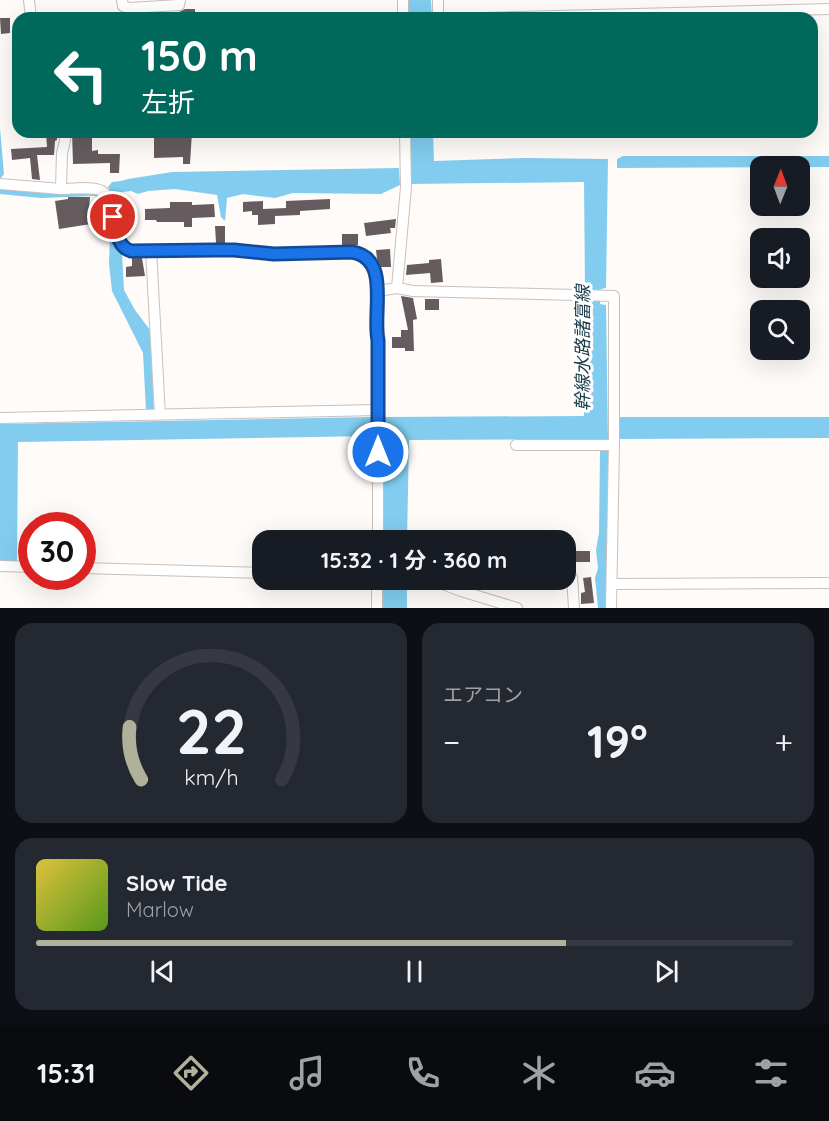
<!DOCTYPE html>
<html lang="ja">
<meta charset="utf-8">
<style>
body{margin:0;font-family:Quicksand,"Noto Sans JP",sans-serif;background:#242831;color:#f1f3f6;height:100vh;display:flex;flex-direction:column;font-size:22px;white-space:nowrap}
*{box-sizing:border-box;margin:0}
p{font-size:20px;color:#9ea1a6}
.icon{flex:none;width:33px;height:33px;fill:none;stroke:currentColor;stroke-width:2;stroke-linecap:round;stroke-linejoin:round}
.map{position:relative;height:608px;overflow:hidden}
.side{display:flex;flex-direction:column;gap:15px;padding:15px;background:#0d0f14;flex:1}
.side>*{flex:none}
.guide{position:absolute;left:12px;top:12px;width:806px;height:126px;border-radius:18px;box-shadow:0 6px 24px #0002;background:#00695c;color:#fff;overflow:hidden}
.needle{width:39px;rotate:1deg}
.tools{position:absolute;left:750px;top:156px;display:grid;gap:12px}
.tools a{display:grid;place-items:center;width:60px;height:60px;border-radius:12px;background:#171b24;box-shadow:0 6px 24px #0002;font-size:30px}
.speed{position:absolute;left:18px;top:512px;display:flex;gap:12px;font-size:30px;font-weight:700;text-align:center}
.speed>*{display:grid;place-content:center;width:78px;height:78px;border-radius:50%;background:#171b24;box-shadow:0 6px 24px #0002;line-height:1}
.speed .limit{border:9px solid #d22;background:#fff;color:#111}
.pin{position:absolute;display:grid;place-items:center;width:51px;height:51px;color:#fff;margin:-26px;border:3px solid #fff;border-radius:50%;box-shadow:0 2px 6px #0007}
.me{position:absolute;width:66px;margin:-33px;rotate:0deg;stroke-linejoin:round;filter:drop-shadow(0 0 4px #0008)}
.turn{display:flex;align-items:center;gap:21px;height:126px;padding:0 30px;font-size:27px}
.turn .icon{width:78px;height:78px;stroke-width:2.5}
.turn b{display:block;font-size:42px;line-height:51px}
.big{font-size:45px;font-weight:700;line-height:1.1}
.side .tile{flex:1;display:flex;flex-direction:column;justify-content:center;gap:9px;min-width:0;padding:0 21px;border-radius:18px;background:#242831}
.side .dial{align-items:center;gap:0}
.dial svg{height:156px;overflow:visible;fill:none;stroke:#363941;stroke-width:7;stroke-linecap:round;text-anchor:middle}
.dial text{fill:#f1f3f6;stroke:none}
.song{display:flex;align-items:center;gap:18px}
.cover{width:72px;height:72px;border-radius:9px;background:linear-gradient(135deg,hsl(50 70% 55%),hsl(90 70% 35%))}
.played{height:6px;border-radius:3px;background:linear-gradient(90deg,#b0b09b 70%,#363941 70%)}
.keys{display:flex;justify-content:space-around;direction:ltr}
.heat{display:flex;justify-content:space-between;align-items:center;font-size:33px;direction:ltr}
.side .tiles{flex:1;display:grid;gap:15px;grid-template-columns:1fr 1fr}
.tile:last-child{grid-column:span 2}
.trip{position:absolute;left:252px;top:530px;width:324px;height:60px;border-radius:18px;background:#171b24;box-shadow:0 6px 24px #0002;font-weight:700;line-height:60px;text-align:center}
.tabs{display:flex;height:96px;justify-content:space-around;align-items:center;background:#090b0e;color:#9ea1a6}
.tabs .icon{width:42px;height:42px}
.tabs .on{color:#b0b09b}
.tabs b{font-size:27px;color:#f1f3f6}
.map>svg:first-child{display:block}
.water{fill:#82cdef}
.building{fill:#665c5f}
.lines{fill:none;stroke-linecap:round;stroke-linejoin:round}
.minor-casing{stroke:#cac1ba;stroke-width:12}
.minor{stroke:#fff;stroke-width:10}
.route-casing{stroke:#114b97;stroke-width:15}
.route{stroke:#1a73e8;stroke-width:10}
.labels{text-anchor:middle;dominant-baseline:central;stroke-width:6;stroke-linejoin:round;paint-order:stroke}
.water-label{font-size:18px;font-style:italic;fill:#183b49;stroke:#fff}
</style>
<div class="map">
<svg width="829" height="608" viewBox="0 0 829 608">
<rect width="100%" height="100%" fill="#fffbf8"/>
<path class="water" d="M409,0h22l1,18h-23z
M0,128l4,46 -3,4 -1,10 99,5 5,3 6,-6 -2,-3 4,-5 9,-1 7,-2 44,-7 227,-4 1,17 -19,9 -88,-1 -18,5 -32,-4 -16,4 -2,23 -4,-4 -4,-22 -42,-6 -27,2 -10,3 -7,-3 -16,2 -3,-1 -7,7 9,34 8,21 2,36 11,20 15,20 4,81h-8l-3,-58 -31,-62 -3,-27 1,-30 -8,-32 -7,-6 -54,2 -41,-4z
M410,132h23l1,29 92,-3 82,1 -2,129 -5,1 -1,15 6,1 2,134 -199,1 -2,100h-23v-123l200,-1v-112h6l1,-15h-6l-1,-107 -173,2z
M623,156h206v11l-212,1v-9z
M371,417v19l-353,6 -1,121 -17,-1v-138z
M619,417h210v21l-209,1z
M600,449h9l-1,159h-10l-3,-30 3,-10 -2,-18 3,-17z
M383,579h24v29h-24z"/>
<path class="building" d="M185,9h10v9h-48v-4l32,-2z
M0,18h10v15l-9,1z
M57,132v8l-2,1 -1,14h-17l3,25 -8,-1 -2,-21 -18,2 -1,-11 36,-2 -1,-14z
M72,132h20v19l6,-1v4h22l-1,19h-9v-10l-37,1z
M154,132h38l-2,32h-7v-7l-29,1z
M68,197h22l-1,12 12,-2 2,10 -4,1 2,12 -9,1 -1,-7 -32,5 -4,-28 13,-2z
M330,199v10l-30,2v4l-25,1v8l-17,1v-10h-6v-4l-9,1v-10l20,-1v8l23,-1v-7z
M170,202h22v3l22,-1 1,13 -23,1v9h-8v-5h-27l-1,-2h-11v-11l25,-1z
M396,219l-1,9h-5l1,5 -25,3 -2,-13z
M215,226h10v17h-9z
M342,234h16v11h-16z
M390,249l1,18h-10l-4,-8 -1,-9z
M132,258h10l3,18 -19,1v-10l6,-1z
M441,259l2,23 -12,1 -1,-10 -24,2 1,-10 22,-2v-3z
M401,296l12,2 4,21 -4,1 1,31h-9v-3h-13v-11h9v-7h7z
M425,299h14v11h-14z
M576,551h14v11h-14z
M591,577l3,26 -13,1v-11l4,-1 -2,-14z"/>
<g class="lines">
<defs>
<path id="minor" d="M29,0l2,18
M122,0l1,6 6,2 50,-3 1,-5
M403,0v18
M438,0v18
M483,18l346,-9
M0,184l61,5 1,-36 3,-12v-9
M61,189c10,0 32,-3 41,2 17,10 6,55 29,60l103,-1 40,4 78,-2c40,7 20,60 26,88v200
M151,250l9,165
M397,288l16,3 201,5v149l-3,163
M378,291l19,-3 9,-101 -1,-55
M0,418l378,-8
M516,445h98
M0,566l32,1
M82,568l180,5
M572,577l2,31
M377,579v29
M429,579l32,12 56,17
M613,584l216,-1"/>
</defs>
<use href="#minor" class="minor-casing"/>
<use href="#minor" class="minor"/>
</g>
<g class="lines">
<defs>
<path id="route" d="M113,217c3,12 4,30 18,34l83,-1h20l40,4 78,-2c39,6 20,60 26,88v112"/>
</defs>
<use href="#route" class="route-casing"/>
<use href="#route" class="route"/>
</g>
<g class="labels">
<g class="water-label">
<text transform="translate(582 348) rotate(-90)">幹線水路諸富線</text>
</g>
</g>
</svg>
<div class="tools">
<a><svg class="needle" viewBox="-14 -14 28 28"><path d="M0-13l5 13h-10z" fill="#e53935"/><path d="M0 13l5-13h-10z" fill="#9ea1a6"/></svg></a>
<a><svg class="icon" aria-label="sound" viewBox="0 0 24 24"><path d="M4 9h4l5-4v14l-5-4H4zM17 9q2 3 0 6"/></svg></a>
<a><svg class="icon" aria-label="search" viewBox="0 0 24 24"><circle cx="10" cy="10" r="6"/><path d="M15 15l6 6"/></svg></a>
</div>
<div class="speed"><div class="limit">30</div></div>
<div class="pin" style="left:113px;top:217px;background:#d93025"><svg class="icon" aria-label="arrive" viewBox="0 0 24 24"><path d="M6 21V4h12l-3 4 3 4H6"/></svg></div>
<svg class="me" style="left:378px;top:452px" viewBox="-20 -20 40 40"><circle r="17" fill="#1a73e8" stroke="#fff" stroke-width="3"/><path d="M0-11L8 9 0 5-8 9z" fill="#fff"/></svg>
<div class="trip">15:32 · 1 分 · 360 m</div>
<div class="guide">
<div class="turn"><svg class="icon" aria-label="left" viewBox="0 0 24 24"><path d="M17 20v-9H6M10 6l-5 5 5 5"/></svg><div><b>150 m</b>左折</div></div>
</div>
</div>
<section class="side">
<div class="tiles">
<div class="tile dial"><svg viewBox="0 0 100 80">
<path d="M14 69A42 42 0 1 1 86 69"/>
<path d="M14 69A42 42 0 0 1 8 42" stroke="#b0b09b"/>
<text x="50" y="56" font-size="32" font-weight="700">22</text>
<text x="50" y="72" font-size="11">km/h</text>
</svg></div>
<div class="tile"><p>エアコン</p>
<div class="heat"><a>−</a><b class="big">19°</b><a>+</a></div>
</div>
<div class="tile">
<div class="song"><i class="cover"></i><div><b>Slow Tide</b><p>Marlow</p></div></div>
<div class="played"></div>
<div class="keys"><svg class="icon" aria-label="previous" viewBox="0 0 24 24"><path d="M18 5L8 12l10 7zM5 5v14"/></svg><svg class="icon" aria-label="pause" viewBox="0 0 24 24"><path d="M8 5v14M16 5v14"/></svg><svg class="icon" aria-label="next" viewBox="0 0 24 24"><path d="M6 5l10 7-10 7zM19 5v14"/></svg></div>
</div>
</div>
</section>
<nav class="tabs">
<b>15:31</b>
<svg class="icon on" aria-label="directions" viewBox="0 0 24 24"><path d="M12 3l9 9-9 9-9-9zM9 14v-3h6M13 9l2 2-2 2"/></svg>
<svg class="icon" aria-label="music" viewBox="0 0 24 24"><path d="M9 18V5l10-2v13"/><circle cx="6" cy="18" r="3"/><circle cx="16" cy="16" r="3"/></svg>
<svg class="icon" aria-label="phone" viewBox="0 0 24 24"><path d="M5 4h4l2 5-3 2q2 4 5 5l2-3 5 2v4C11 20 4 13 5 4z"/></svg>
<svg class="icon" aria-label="climate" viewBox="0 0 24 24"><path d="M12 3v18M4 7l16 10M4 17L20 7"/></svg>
<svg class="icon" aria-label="car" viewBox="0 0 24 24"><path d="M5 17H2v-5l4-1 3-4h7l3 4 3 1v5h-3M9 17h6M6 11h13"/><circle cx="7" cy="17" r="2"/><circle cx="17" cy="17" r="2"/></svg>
<svg class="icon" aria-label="filters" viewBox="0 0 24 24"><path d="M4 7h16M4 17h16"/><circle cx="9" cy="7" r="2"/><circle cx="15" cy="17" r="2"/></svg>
</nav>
